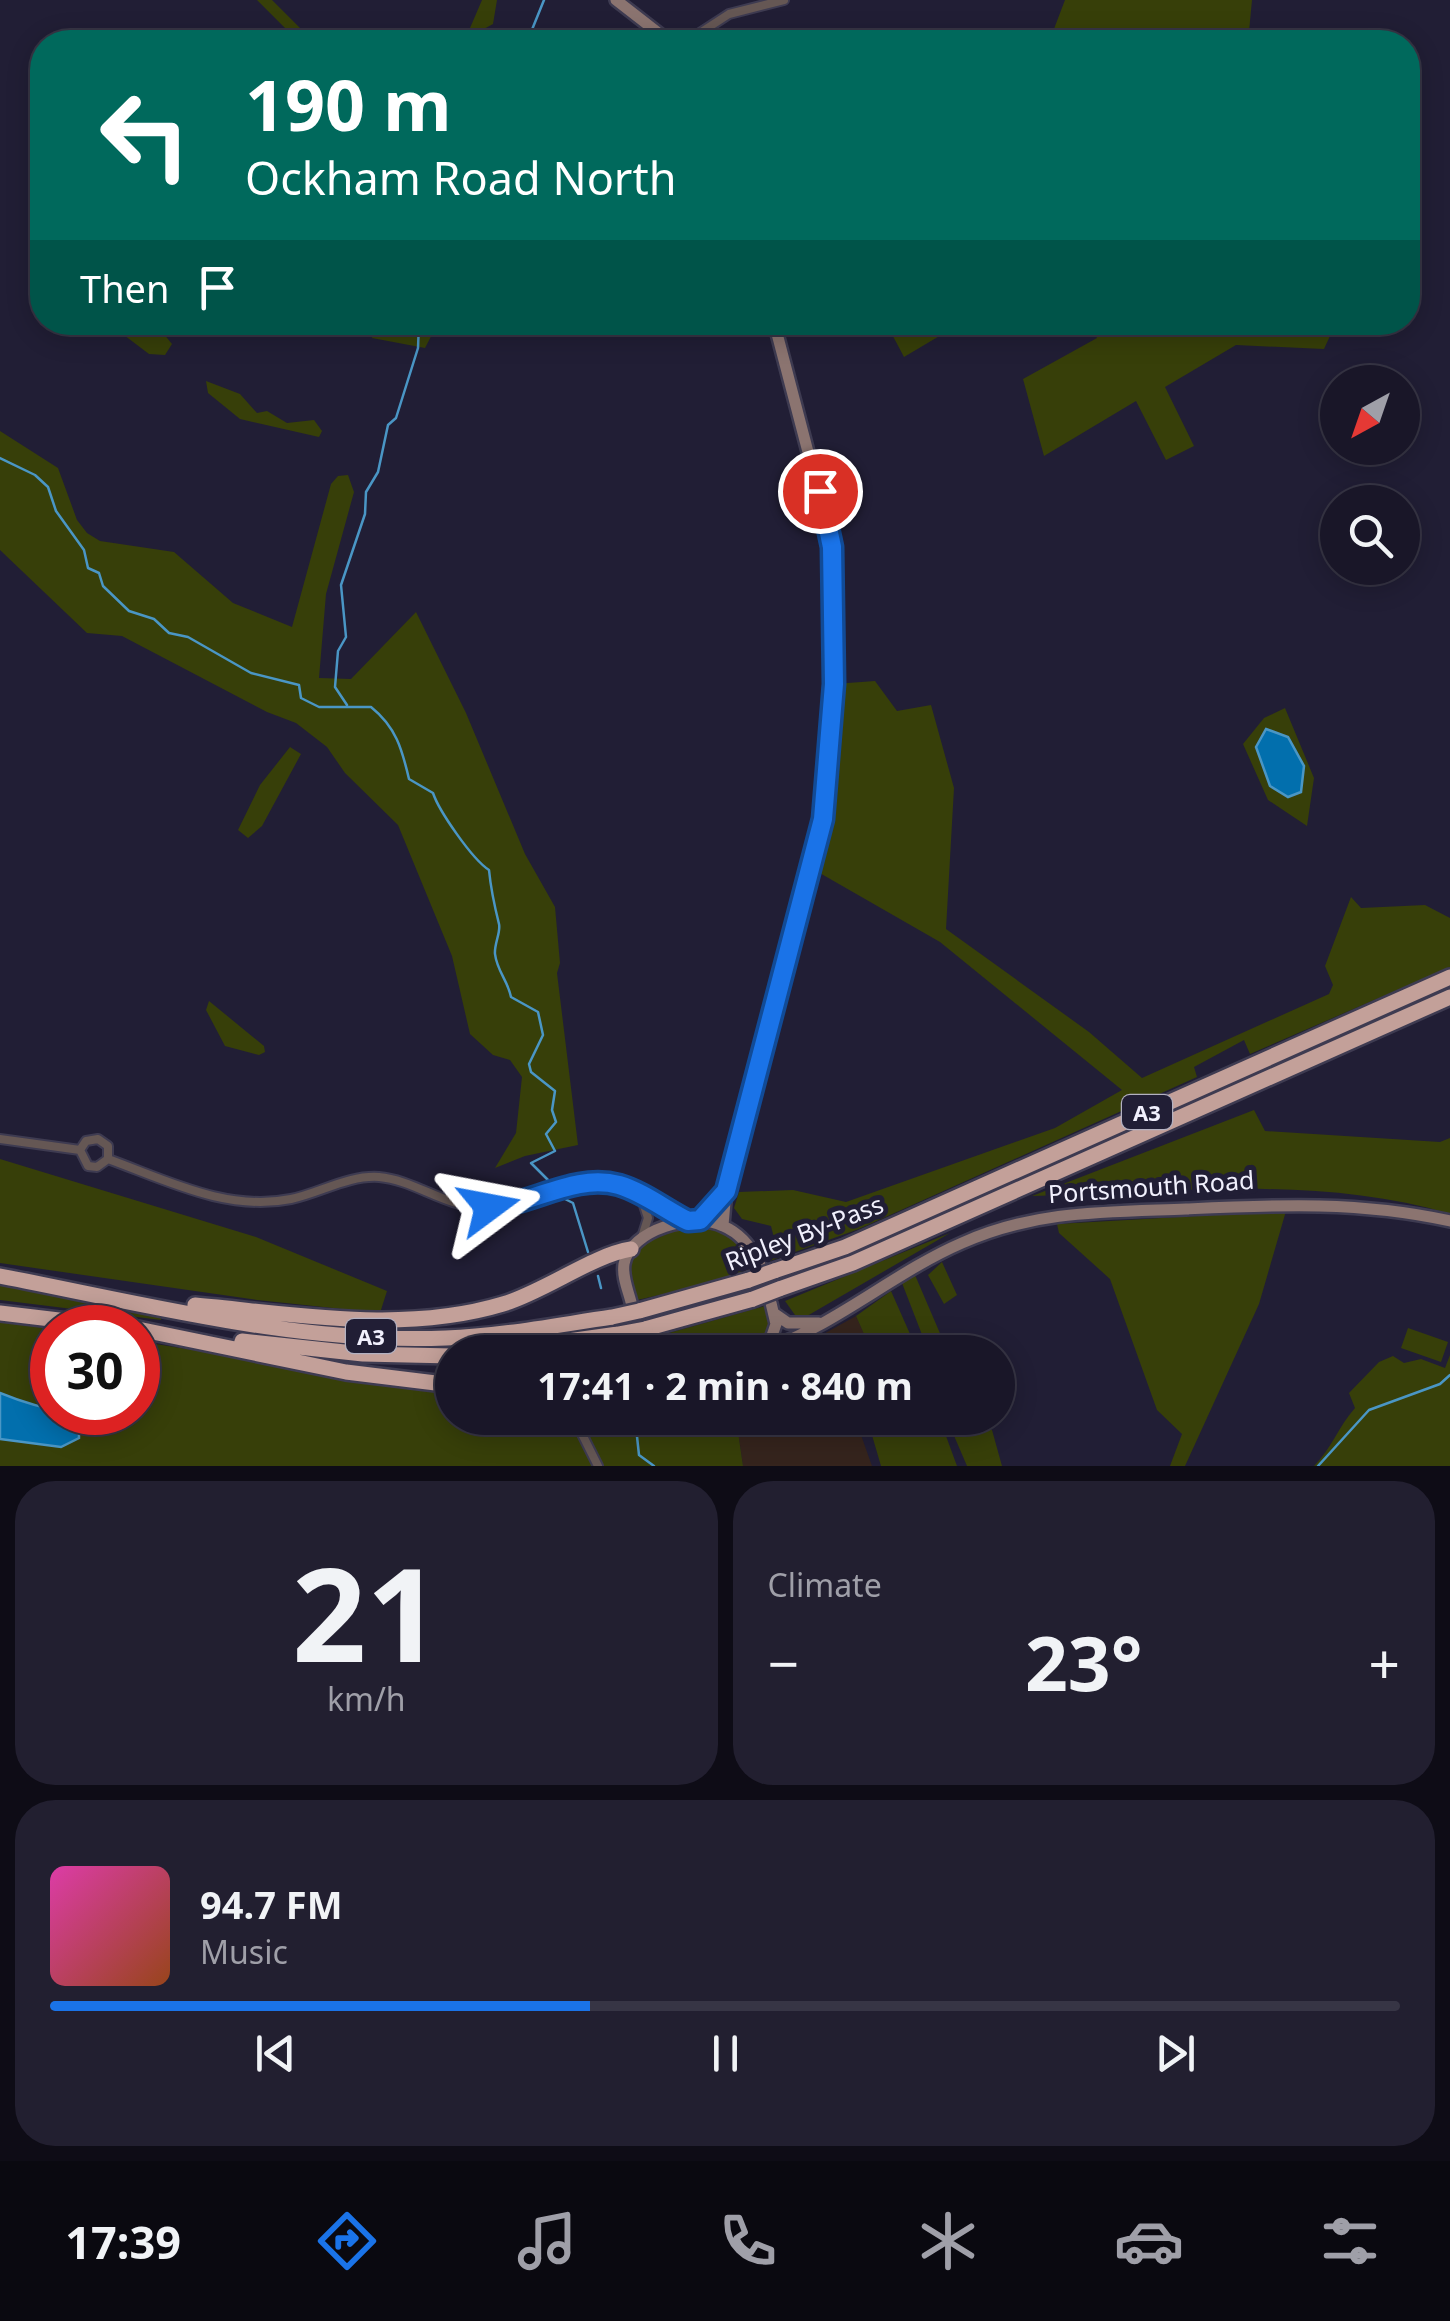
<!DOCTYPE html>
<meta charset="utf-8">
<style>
body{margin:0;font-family:"Noto Sans",sans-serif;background:#221f30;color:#f1f3f6;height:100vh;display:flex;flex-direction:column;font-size:38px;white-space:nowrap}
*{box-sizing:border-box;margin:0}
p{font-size:32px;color:#9f9fa8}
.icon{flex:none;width:55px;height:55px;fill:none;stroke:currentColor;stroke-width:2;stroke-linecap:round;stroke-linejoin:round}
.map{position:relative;height:1466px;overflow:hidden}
.details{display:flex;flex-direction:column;gap:15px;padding:15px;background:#0e0c16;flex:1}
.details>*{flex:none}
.banner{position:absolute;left:30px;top:30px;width:1390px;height:305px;border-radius:40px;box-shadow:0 5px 25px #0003,0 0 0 2px #373545;background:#00695c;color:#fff;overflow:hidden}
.needle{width:65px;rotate:220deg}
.fabs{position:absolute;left:1320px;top:365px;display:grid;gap:20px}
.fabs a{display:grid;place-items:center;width:100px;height:100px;border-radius:50%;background:#191628;box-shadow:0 5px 25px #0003,0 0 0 2px #373545;font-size:50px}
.speed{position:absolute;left:30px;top:1305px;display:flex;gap:20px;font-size:50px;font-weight:700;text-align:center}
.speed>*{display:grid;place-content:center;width:130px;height:130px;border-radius:50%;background:#191628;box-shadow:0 5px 25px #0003,0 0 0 2px #373545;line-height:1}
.speed .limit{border:15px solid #d22;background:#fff;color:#111}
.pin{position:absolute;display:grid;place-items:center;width:85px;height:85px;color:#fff;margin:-42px;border:5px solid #fff;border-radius:50%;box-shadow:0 2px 10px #0007}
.me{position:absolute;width:110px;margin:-55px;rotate:77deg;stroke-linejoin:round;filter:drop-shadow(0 0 8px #0008)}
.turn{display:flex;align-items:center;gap:35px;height:210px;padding:0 50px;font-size:45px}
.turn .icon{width:130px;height:130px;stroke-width:2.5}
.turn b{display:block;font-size:70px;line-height:85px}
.then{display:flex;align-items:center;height:95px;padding:0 50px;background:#0003;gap:20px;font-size:38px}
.big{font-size:75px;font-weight:700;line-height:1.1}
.details .tile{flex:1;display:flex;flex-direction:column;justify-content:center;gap:15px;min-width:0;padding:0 35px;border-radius:40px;background:#221f30}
.details .dial{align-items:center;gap:0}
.dial b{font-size:130px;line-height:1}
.song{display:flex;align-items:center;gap:30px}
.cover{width:120px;height:120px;border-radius:15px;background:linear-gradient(135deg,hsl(320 70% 55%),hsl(20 70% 35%))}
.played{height:10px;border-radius:5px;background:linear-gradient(90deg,#1a73e8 40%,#373545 40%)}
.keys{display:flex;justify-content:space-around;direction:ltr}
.heat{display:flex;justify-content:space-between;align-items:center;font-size:55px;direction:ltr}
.details .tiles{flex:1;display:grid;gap:15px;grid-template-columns:1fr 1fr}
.tile:last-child{grid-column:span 2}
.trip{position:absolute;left:435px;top:1335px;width:580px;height:100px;border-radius:50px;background:#191628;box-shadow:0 5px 25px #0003,0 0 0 2px #373545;font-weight:700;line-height:100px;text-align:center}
.tabs{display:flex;height:160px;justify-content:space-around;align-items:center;background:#0a0910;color:#9f9fa8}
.tabs .icon{width:70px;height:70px}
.tabs .current{color:#1a73e8}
.tabs b{font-size:45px;color:#f1f3f6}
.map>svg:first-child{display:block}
.industrial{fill:#35241d}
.green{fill:#373f09}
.water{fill:#026fad;stroke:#4a96c5;stroke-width:2.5}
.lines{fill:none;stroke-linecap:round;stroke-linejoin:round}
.stream{stroke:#4a96c5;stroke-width:2.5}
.street-casing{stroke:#3e3b51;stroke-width:12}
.secondary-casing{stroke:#3e3b51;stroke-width:16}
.highway-casing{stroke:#3e3b51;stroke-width:20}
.street{stroke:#655754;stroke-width:8}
.secondary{stroke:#8b7470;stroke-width:11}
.highway{stroke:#c3a099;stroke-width:15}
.highway-bridge-casing{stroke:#3e3b51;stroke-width:20;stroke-linecap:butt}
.highway-bridge{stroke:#c3a099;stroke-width:15}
.route-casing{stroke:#114b97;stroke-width:25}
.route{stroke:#1a73e8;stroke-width:18}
.labels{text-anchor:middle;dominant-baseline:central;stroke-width:10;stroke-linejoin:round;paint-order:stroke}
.shield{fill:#211e35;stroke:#b3b1c1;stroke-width:2.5}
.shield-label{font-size:22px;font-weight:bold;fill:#f1f0fd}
.street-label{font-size:25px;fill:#f1f0fd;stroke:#211e35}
</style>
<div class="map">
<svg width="1450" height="1466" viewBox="0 0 1450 1466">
<rect width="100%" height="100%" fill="#211e35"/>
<path class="industrial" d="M856,1316l8,18 -32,18h-41z
M736,1418h119l17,48h-129z"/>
<path class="green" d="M257,0h15l42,42h-15z
M482,0h15l-4,24 -11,6 -6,12h-12z
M1065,0h187l-4,42h-199z
M954,322l4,3 -54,32 -18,-34z
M108,323l51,5 13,16 -7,11 -16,-1z
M376,323v-1l62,1 -13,25 -53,-10z
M1089,323h247l-12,26 -88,-4 -71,42 29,59 -28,14 -30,-59 -92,55 -21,-77 74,-41z
M206,381l34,13 17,19 10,-2 20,12 27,-3 8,11 -3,6 -79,-18 -32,-26z
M0,431l58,37 19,52 10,13 13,8 74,11 59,51 59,24 39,-143 7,-8 10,-1 6,17 -28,102 -7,84 32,1 65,-67 50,101 59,141 30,53 5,56 -3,10 21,172 -53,11 -30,12 21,-35 6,-56 -12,-17 -17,-5 -23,-21 -18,-78 -54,-131 -53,-52 -18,-26 -31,-24 -29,-11 -145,-76 -35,-3 -87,-83z
M875,681l22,30 34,-6 23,83 -8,141 143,103 53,46 187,-84 4,-9 -8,-19 26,-69 10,11 64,-3 25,13v49l-200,87 -6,-14 -50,27 3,10 -338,152 -89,32 6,-15 -5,-20 -29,-7 -8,-11 5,-16 54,-2 53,12 209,-74 67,-38 -182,-148 -129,-74 23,-184z
M1285,708l29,70 -7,48 -39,-26 -25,-56 21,-26z
M290,747l11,7 -39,72 -14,12 -10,-8 22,-45z
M209,1001l55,45 1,6 -6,3 -34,-9 -19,-36z
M1254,1110l11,21 175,11 10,-4v76c-135,-40 -279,-21 -418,-18z
M0,1159l256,78 131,54 -7,22 -123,-13 -257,-37z
M1286,1211l-27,93 -74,162h-15l12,-32 -25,-24 -47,-131 -51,-46 -2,-9z
M687,1226l41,7 28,34 -49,17 -74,17 -7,-34 19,-24z
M950,1233l-143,83 -12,-1 -10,-14z
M942,1262l15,33 -13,9 -16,-29z
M915,1275l33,77 -26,-3 4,-4 -24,-62z
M0,1282l161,34v4l-161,-20z
M891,1291l27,61h-75l-3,-7 24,-11 -8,-18z
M768,1305c10,67 -72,47 -116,47l-8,-12z
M0,1322l52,7v83h86v-71l314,52v25h119l23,48h-594z
M1408,1328l40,14 -7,20 -40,-14z
M1450,1355v111h-136c18,-18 24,-39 41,-58l-6,-15 30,-31 14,-6 11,7 17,-4 24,9z
M580,1418h156l7,48h-141z
M867,1418h79l6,12 11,-6 29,6 10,36h-35l-15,-35 -6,5 11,30h-76z"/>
<path class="water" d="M1266,729l22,8 16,29 -3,26 -13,5 -18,-11 -14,-39z
M0,1393c24,10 51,17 73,21l6,7v17l-18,9 -61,-8z"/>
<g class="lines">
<path class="stream" d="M527,42l17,-42
M0,458l35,17 13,12 8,24 28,39 4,18 11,5 4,13 26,25 25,8 15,14 19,4 63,36 48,12 2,13 18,9h52c25,20 31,42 38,72l24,14c6,18 39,66 56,77 2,21 5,34 10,54 2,8 -5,20 -4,30 2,17 13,27 16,43l27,15 5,23 -14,29 2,8 24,19 -3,19 4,12 -10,12 9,17 -24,12 17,17 1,10
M347,705l-12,-18 3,-36 8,-14 -5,-52 24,-71 1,-22 12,-20 10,-47 8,-7 22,-70 1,-26
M555,1194l18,9 15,49
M598,1276l3,12
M635,1418l4,37 15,11
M1318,1466l51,-56 71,-26 10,-9"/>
<defs>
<path id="street" d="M686,42l43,-28 55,-14
M0,1139l80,11
M80,1150l6,-9 12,-2 10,7v13
M80,1150l8,16 9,1 11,-8
M108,1159c58,21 119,53 183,40 29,-6 57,-24 88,-22 35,3 65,29 101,30 46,1 87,-32 134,-23 25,5 51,26 75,37
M641,1196l7,22 -5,16
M574,1418l24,48"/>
<path id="secondary" d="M616,0l54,42
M723,1225l3,-34 97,-372 11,-135 -4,-148 -56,-214
M631,1302c-3,-12 -9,-25 -7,-38 6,-35 70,-52 99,-38 17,7 29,22 37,39
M775,1314l13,9h31
M640,1341l7,11
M769,1348c68,-24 126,-76 193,-105 73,-33 146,-31 224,-34 90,-4 174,-8 264,12
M767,1350l9,-26 -5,-21"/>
<path id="highway" d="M774,1271l71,-24 605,-270
M0,1276c146,28 296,68 446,62 56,-2 111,-13 166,-21
M779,1289l74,-26 597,-266
M195,1305c101,9 209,29 308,-1 41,-12 90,-49 128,-55
M639,1311l110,-31
M0,1313l126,15
M138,1329l208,43 106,13
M645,1329l108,-30
M242,1341l121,13 89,2
M489,1352l129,-18"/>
</defs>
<use href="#street" class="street-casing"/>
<use href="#secondary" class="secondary-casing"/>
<use href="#highway" class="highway-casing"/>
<use href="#street" class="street"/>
<use href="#secondary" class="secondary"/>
<use href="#highway" class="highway"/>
<defs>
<path id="highway-bridge" d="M749,1280l25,-9
M753,1299l26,-10
M612,1317l27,-6
M618,1334l27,-5"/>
</defs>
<use href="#highway-bridge" class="highway-bridge-casing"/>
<use href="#highway-bridge" class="highway-bridge"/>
</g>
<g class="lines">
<defs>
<path id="route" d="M489,1207c43,-2 85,-34 130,-22 24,7 47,25 69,36l12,-1 26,-29 97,-372 11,-135 -2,-137 -12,-56"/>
</defs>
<use href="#route" class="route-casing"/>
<use href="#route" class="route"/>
</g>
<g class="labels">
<g class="shield">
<rect x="1122" y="1095" width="50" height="34" rx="8"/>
<rect x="346" y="1319" width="50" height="34" rx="8"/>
</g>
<g class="shield-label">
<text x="1147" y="1112">A3</text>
<text x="371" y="1336">A3</text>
</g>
<g class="street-label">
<text transform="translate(1151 1186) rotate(-4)">Portsmouth Road</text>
<text transform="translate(804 1232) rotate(-21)">Ripley By-Pass</text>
</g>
</g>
</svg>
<div class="fabs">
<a><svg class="needle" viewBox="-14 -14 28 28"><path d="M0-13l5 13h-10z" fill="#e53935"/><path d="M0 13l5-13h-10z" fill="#9f9fa8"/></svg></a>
<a><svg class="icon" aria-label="search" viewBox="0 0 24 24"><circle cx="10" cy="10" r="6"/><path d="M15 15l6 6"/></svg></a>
</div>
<div class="speed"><div class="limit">30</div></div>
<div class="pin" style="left:820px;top:491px;background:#d93025"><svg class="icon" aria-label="arrive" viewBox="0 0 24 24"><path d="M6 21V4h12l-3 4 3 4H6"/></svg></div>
<svg class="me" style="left:489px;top:1207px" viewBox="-20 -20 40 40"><path d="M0-17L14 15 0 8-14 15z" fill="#1a73e8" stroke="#fff" stroke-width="4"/></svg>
<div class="trip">17:41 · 2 min · 840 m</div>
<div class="banner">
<div class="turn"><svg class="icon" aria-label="left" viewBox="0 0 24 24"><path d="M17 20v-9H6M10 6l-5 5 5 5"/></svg><div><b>190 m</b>Ockham Road North</div></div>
<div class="then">Then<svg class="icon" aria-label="arrive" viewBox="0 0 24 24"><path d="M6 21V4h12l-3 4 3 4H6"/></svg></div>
</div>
</div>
<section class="details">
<div class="tiles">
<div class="tile dial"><b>21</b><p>km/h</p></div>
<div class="tile"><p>Climate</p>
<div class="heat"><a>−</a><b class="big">23°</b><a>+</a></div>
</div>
<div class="tile">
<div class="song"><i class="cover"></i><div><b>94.7 FM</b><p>Music</p></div></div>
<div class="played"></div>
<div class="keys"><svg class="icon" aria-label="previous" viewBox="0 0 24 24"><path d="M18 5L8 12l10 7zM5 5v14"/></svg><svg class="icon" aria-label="pause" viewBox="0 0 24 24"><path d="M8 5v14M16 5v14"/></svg><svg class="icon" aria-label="next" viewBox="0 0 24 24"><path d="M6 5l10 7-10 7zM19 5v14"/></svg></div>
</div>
</div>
</section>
<nav class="tabs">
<b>17:39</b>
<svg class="icon current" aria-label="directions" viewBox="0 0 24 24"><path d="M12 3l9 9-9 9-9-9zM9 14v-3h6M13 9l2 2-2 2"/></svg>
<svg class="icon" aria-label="music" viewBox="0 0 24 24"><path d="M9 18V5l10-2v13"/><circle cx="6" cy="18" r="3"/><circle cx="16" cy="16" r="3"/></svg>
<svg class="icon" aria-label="phone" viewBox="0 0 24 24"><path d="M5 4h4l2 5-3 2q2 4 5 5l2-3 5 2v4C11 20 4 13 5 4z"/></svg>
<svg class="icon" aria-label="climate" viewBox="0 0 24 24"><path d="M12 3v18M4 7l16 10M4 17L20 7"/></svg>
<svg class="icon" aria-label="car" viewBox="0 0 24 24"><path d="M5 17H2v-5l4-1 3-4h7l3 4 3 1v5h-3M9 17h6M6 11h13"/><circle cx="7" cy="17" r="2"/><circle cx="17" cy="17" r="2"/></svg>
<svg class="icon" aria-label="filters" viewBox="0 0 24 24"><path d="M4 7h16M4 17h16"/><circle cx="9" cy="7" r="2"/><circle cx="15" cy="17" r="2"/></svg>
</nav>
